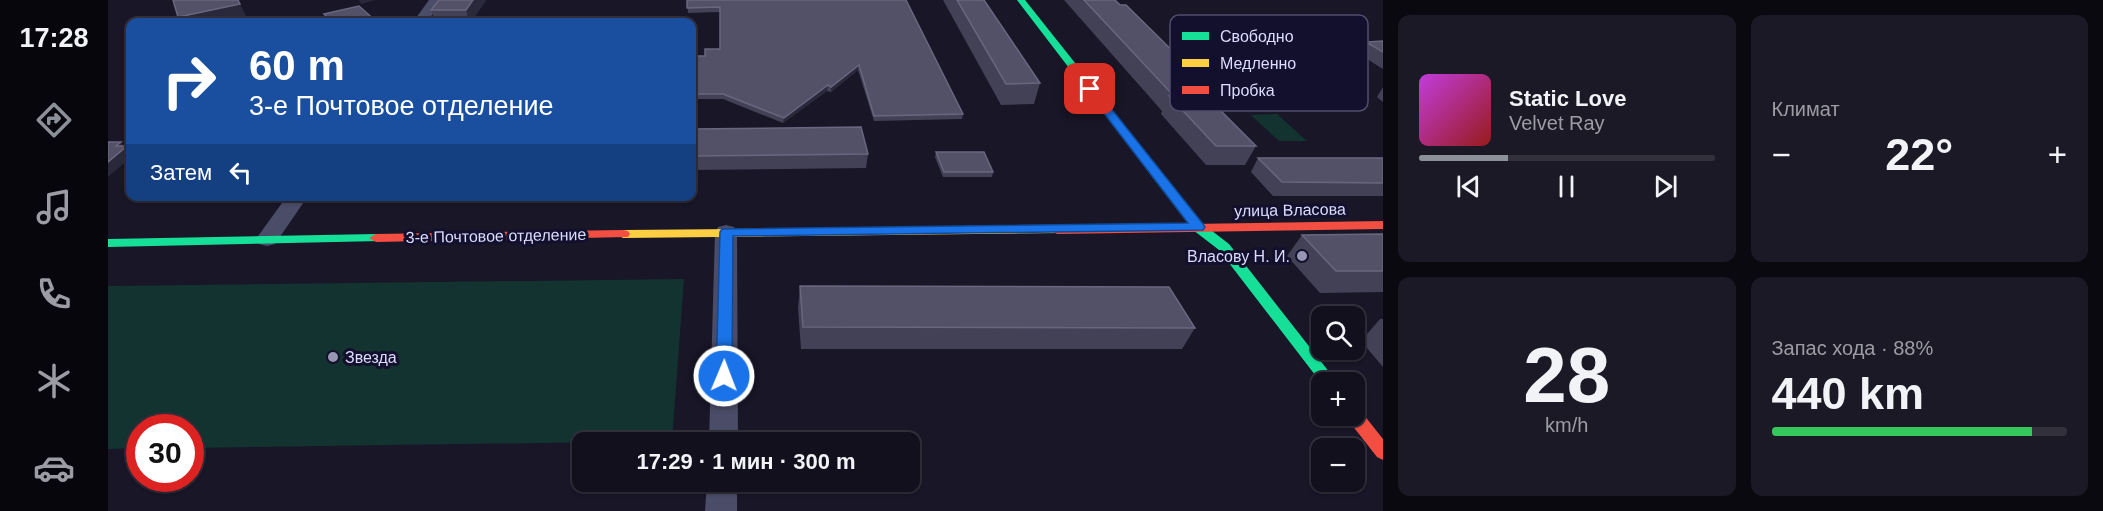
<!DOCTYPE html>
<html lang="ru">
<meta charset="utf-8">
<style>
body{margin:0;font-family:Arial,sans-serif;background:#1b1926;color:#f1f3f6;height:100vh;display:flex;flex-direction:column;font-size:22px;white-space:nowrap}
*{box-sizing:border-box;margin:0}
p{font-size:20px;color:#9c9da4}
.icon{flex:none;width:33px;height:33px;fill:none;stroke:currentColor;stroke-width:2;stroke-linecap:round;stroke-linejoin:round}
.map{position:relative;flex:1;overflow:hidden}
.panel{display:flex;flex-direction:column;gap:15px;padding:15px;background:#0a0910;width:720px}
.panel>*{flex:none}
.hud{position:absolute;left:18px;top:18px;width:570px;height:183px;border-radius:12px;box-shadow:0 2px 4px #0004,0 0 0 2px #31303b;background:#1a4fa0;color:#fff;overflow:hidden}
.fabs{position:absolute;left:1203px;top:306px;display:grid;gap:12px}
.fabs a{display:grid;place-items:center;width:54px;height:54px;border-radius:12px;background:#12101d;box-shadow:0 2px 4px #0004,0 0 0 2px #31303b;font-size:30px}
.speed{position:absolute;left:18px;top:414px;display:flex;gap:12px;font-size:30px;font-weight:700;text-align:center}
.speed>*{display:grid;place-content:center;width:78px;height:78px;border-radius:50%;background:#12101d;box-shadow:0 2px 4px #0004,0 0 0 2px #31303b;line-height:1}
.speed .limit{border:9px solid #d22;background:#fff;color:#111}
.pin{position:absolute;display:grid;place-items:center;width:51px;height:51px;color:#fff;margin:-26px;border-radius:12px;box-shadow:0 3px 9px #0006}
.me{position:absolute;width:66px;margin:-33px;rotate:1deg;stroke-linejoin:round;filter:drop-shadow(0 0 4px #0008)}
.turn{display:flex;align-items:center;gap:21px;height:126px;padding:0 24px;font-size:27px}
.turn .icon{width:78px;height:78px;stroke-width:2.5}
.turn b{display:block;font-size:42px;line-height:51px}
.then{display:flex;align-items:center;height:57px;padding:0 24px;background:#0003;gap:12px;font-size:22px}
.big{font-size:45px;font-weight:700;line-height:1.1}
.panel .widget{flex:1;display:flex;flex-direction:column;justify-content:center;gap:9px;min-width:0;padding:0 21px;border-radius:12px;background:#1b1926}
.panel .dial{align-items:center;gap:0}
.dial b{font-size:78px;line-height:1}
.song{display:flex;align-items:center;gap:18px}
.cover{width:72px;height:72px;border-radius:9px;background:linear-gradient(135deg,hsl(290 70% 55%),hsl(0 70% 35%))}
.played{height:6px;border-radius:3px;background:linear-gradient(90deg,#8c9099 30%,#31303b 30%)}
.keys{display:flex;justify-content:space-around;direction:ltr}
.heat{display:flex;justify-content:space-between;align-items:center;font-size:33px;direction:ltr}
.charge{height:9px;border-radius:4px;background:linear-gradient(90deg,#34c759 88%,#31303b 0)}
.panel .tiles{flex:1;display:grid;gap:15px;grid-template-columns:repeat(2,1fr)}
.trip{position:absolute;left:464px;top:432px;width:348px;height:60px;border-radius:12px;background:#12101d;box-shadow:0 2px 4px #0004,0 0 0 2px #31303b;font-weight:700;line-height:60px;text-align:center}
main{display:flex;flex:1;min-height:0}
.tabs{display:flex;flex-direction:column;width:108px;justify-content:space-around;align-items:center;background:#07060c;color:#9c9da4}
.tabs .icon{width:42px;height:42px}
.tabs .selected{color:#8c9099}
.tabs b{font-size:27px;color:#f1f3f6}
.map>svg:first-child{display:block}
.green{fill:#133331}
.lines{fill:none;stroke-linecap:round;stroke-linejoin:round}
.street{fill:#4b4c67;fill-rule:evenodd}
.fast{fill:#16e098;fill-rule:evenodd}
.slow{fill:#ffcf43;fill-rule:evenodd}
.jam{fill:#f24e42;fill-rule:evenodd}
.wall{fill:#424155}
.shaded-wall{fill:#2a293b}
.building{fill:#525167;stroke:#68677f;stroke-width:1.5}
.route{fill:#1a73e8;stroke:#114b97;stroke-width:1.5}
.poi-dot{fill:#9897b3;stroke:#13102d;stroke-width:2}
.labels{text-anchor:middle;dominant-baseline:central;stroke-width:6;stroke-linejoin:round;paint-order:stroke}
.street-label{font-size:16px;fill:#dddcff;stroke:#13102d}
.poi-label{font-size:16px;fill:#dddcff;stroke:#13102d;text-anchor:end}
.key{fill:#13102d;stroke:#504d6c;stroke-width:1.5}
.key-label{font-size:16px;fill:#dddcff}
</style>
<main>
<nav class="tabs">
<b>17:28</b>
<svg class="icon selected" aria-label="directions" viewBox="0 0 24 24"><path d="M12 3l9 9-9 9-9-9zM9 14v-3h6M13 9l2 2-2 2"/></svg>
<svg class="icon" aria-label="music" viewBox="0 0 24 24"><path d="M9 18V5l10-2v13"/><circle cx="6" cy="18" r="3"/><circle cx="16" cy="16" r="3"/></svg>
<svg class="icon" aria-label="phone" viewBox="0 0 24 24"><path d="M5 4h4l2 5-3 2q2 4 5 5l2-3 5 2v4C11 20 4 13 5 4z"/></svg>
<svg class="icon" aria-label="climate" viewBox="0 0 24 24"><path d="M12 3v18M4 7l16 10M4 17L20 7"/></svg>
<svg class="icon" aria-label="car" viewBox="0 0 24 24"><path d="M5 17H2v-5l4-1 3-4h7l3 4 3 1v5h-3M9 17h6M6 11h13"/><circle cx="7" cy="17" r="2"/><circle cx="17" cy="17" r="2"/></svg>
</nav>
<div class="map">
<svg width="1275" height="511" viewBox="0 0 1275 511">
<rect width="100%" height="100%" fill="#181627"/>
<path class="green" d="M1169,114l30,27h-28l-28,-26z
M576,279l-12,162 -481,7 -1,-20h-50l-1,20 -31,1v-163z"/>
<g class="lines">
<path class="street" d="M321,0h14l-16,22h-14z
M179,196h21l-33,48 -8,2 -8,-2 -3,-5z
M618,225l8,2 3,5 1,210h-29l6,-210 3,-5z
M599,482h30v29h-32z"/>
<path class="fast" d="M909,0h8l178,224 26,20 108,138h-15v2l-103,-134 -26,-20z
M268,234l5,1 2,3 -2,3 -273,6v-8z"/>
<path class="slow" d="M949,226l5,1 1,3 -1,3 -439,5 -7,-4 7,-4z"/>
<path class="jam" d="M1275,221v8l-326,5 -6,-4 6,-4z
M515,230l5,1 2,3 -2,3 -252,5 -7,-4 7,-4z
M1246,408l6,2 23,29v21l-6,-3 -29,-37 -2,-4h8z"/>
</g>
<path class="wall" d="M378,0l-15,22h-36l-4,-12z
M579,0h219l57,114 -1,5 -88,2 -16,-51 -27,22 -4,-1 -44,32 -60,-24h-31v-43h13l15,-7v-37l-32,1z
M835,0h41l56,83 -6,21 -33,1z
M956,0h51l84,77 -4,8 61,61 -11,19h-39l-45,-51 1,-3z
M216,14l53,8h-50z
M1089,35l83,26 -2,5 -48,2 -35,-28z
M1275,41v28l-24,-15 7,-12z
M1275,87v15l-6,-5z
M584,129l176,25 -2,14 -174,2z
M828,152l57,20 -1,5h-49l-8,-20z
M1150,158h125v38h-110l-22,-24z
M1275,234v58l-63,1 -33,-37 15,-21z
M692,286l395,42 -13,21h-381l-3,-41z
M1272,319h3v48l-22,-26z"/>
<path class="shaded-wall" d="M251,0h16l-14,4z
M365,0h13l-15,22h-2l-3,-12z
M132,4l9,18h-67l-4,-5z
M751,65l-1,5 -27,22v-5z
M720,85l-1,6 -44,32 1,-5z
M13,142l4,6 2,-2 3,5v7l-22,19v-15l8,-16z"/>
<path class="building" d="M65,0h65l2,4 -62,13z
M331,0h34l-7,10h-35z
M579,0h219l57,114 -89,2 -15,-51 -28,22 -3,-2 -44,33 -61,-24h-31v-38h13v-7h15v-42l-33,1z
M849,0h27l56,83 -34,1z
M976,0h31l5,5h6l73,72h-12l69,69h-40l-47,-50 4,-1z
M251,6l18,16h-45l-8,-8z
M1275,41v11l-17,-10z
M753,127l7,27 -176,2v-27z
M0,142h13l-5,4h11l-19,16z
M828,152h48l9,20h-49z
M1150,158h125v25l-101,-1z
M1275,234v37h-47l-34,-36z
M692,286l369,1 26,41 -392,-1z"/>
<path class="route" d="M979,87h7l109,137 2,3 -2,3 -470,6 -1,140 -3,4 -5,2 -6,-2 -2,-4 4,-144 2,-3 466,-6 -101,-132z"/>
<g class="poi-dot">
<circle cx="1194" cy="256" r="6"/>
<circle cx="225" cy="357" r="6"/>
</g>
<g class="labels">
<g class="street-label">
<text transform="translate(1182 210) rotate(-1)">улица Власова</text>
<text transform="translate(388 236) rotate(-1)">3-е Почтовое отделение</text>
</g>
<g class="poi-label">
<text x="1182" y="256">Власову Н. И.</text>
<text x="237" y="357" text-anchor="start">Звезда</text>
</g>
</g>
<rect x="1062" y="15" width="198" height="96" rx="9" class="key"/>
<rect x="1074" y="32" width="27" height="8" fill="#16e098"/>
<rect x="1074" y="59" width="27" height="8" fill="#ffcf43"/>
<rect x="1074" y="86" width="27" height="8" fill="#f24e42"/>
<g class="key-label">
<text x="1112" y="42">Свободно</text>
<text x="1112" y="69">Медленно</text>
<text x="1112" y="96">Пробка</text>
</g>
</svg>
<div class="fabs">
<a><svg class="icon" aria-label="search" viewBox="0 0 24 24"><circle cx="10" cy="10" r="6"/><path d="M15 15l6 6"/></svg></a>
<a>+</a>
<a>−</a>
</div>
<div class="speed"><div class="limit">30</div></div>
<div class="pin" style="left:982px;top:89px;background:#d93025"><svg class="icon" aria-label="arrive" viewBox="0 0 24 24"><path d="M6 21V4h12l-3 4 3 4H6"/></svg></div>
<svg class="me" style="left:616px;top:376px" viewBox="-20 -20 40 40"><circle r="17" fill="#1a73e8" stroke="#fff" stroke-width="3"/><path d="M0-11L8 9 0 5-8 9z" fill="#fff"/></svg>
<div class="trip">17:29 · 1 мин · 300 m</div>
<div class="hud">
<div class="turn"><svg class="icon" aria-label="right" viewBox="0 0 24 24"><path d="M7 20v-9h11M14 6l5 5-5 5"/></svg><div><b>60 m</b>3-е Почтовое отделение</div></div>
<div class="then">Затем<svg class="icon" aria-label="left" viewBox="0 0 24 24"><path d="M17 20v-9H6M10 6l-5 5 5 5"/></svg></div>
</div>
</div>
<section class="panel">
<div class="tiles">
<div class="widget">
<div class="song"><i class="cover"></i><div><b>Static Love</b><p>Velvet Ray</p></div></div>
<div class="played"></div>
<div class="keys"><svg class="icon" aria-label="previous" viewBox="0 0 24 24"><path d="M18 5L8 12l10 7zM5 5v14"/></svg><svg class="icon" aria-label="pause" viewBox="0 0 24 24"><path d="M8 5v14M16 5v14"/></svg><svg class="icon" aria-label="next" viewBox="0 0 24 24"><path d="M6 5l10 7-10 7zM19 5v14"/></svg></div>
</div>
<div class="widget"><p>Климат</p>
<div class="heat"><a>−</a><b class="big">22°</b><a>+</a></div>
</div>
<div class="widget dial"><b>28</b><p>km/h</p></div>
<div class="widget"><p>Запас хода · 88%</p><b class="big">440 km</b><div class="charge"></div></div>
</div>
</section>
</main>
